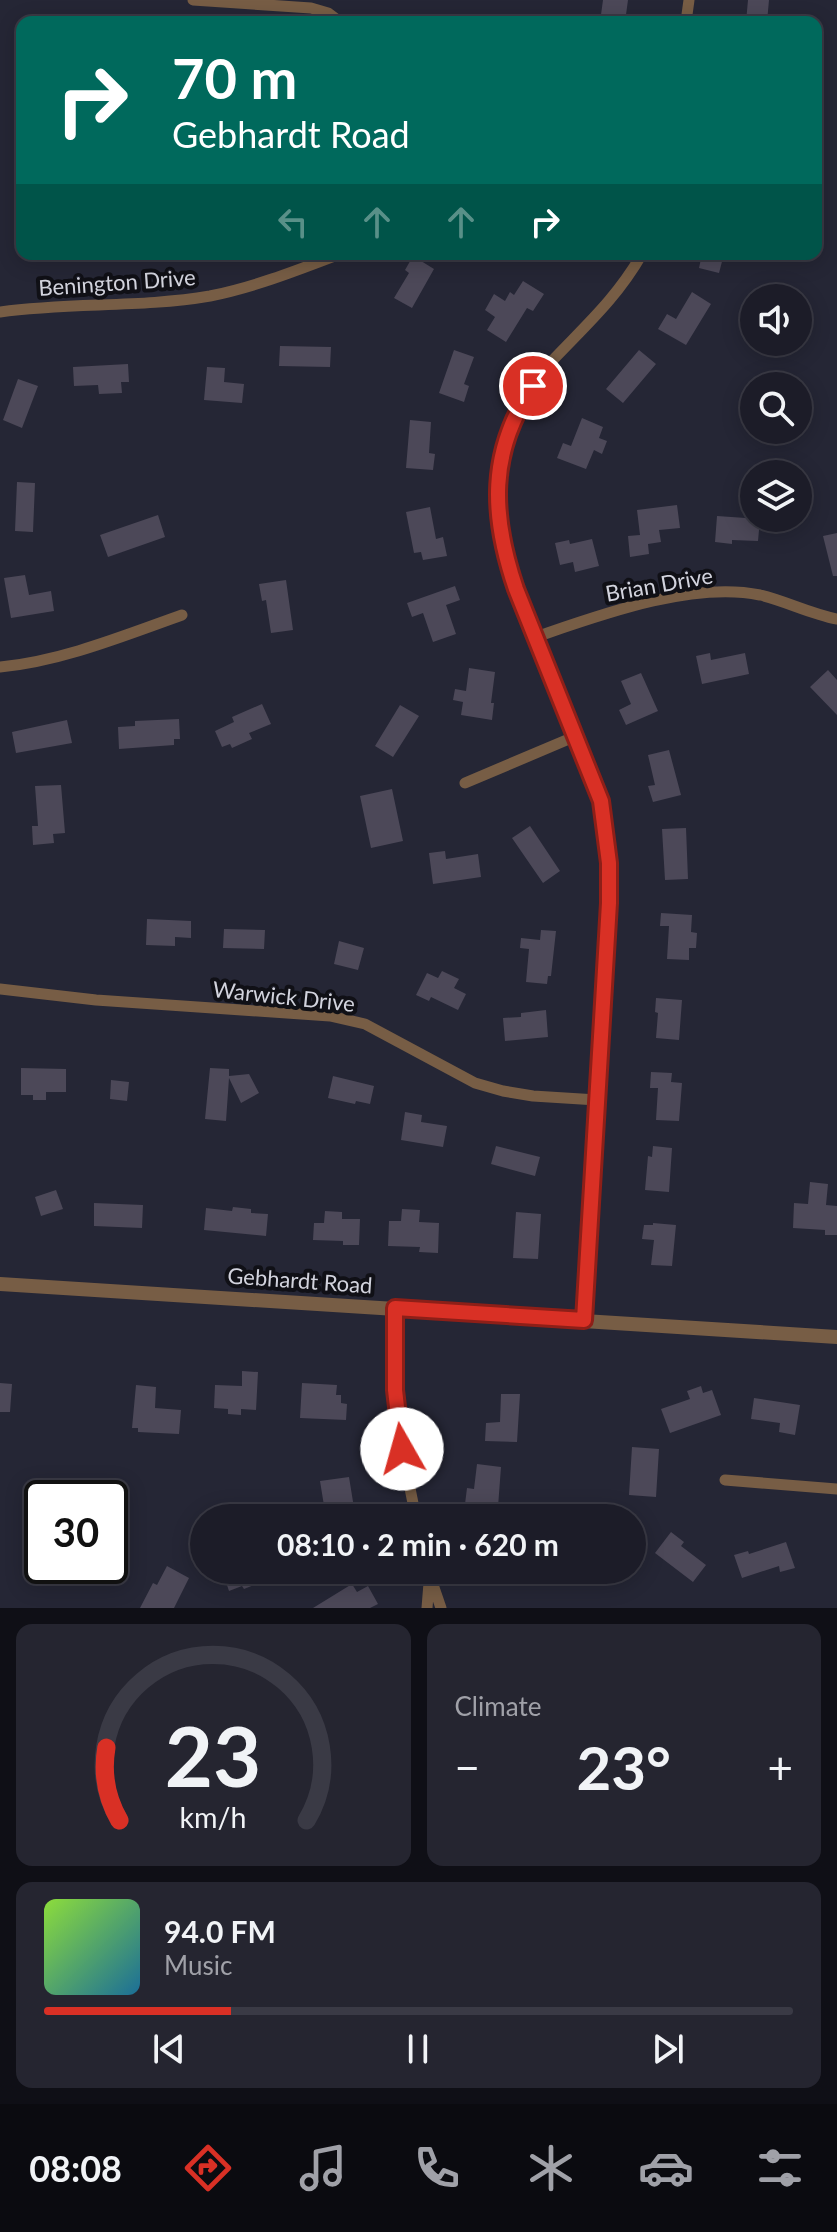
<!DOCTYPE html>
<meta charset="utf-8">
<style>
body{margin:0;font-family:Lato,sans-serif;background:#252530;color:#f1f3f6;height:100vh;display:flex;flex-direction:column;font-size:30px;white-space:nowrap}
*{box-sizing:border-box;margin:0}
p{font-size:26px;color:#a0a1a8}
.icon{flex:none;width:44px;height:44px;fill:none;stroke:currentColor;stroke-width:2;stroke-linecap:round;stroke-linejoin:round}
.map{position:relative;height:1608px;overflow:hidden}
.sheet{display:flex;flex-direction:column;gap:16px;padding:16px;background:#0f0f16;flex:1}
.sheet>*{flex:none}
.top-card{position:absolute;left:16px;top:16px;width:806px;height:244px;border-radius:16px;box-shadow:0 4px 20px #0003,0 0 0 2px #3a3a45;background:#00695c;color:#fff;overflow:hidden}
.controls{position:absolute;left:740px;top:284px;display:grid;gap:16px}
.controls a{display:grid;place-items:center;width:72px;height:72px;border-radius:50%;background:#1c1c28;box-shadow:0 4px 20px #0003,0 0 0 2px #3a3a45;font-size:40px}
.speed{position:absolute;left:24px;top:1480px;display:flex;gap:16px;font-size:40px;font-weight:700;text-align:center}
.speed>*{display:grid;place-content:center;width:104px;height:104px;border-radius:50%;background:#1c1c28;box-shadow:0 4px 20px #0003,0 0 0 2px #3a3a45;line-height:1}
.speed .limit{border:4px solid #111;border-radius:12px;background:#fff;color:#111}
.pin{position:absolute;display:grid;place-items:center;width:68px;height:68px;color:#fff;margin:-34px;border:4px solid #fff;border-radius:50%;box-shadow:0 2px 8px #0007}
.me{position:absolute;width:88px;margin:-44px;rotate:353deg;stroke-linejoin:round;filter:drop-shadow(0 0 6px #0008)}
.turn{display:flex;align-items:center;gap:28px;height:168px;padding:0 24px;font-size:36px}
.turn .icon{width:104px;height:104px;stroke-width:2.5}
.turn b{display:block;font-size:56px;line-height:68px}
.lanes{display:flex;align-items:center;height:76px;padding:0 24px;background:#0003;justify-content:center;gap:40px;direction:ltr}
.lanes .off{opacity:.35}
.big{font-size:60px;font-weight:700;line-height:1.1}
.sheet .tile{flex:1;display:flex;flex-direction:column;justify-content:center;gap:12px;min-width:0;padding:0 28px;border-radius:16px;background:#252530}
.sheet .dial{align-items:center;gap:0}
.dial svg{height:208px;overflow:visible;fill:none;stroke:#3a3a45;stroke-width:7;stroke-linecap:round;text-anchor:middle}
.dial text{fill:#f1f3f6;stroke:none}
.song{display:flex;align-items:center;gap:24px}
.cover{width:96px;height:96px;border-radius:12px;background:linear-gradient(135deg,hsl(90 70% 55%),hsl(200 70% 35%))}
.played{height:8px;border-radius:4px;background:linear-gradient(90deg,#d93025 25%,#3a3a45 25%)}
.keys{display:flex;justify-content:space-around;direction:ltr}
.heat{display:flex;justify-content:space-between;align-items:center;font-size:44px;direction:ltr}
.sheet .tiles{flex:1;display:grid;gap:16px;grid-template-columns:1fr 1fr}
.tile:last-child{grid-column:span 2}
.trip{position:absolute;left:190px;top:1504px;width:456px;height:80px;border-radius:40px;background:#1c1c28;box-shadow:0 4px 20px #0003,0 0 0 2px #3a3a45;font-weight:700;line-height:80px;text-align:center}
.menu{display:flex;height:128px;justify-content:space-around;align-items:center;background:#0b0b10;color:#a0a1a8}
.menu .icon{width:56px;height:56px}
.menu .current{color:#d93025}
.menu b{font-size:36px;color:#f1f3f6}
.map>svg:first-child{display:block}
.building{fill:#4c4858}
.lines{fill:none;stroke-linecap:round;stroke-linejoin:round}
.minor{stroke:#775d45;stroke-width:11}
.tertiary{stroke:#775d45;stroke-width:14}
.route-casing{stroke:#8d1f18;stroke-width:20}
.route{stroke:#d93025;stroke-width:14}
.labels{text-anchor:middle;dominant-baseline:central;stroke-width:8;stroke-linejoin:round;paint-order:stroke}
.street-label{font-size:22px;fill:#d2d3dd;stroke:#101016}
</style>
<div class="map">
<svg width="837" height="1608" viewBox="0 0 837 1608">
<rect width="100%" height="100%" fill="#252635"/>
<path class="building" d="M603,0h25l-3,22h-25z
M748,0h21l-2,22h-21z
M702,254h22l-5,19 -20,-5z
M413,256l21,13 -22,39 -18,-10 15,-25 -4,-3z
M523,281l21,13 -11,17 -6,-3 -21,34 -19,-12 8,-13 -10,-7 9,-16 11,7 5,-9 4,3z
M692,292l19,12 -25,41 -28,-16 9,-15 9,5z
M280,346l51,1 -1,20 -51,-1z
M454,350l20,7 -10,27 5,2 -5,16 -25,-9z
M639,350l17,14 -33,39 -17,-14z
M128,364l1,18h-8l1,11 -23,1 -1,-9 -24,1 -1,-19z
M207,367l18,1 -1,14 20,2 -2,19 -38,-3z
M18,379l20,7 -16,42 -19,-8z
M582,418l21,9 -4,11 8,3 -5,13 -8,-4 -8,19 -29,-11 6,-15 8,3z
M410,420l21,2 -2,31 6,1 -2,16 -27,-2z
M17,482l18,1 -2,49 -18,-1z
M677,505l3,23 -21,2 2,12 -13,2 1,10 -19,3 -2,-21 12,-1 -3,-25z
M430,507l6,32 7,-2 4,19 -24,4 -2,-8 -7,1 -8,-41z
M158,515l7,22 -57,20 -8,-22z
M717,516l43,3 -2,22 -26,-1v4l-17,-2z
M837,533v43h-4l-10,-40z
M592,539l7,27 -24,6 -2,-10 -13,3 -5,-22 14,-3 1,4z
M25,575l4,20 22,-4 3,20 -43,7 -7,-40z
M286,580l7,50 -22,3 -5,-33 -4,1 -3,-17z
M455,586l5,14 -14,5 10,29 -23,8 -10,-29 -11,4 -5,-14z
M710,653l1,7 34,-7 4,21 -47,10 -6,-28z
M469,668l26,4 -4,31h3l-2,17 -31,-5 2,-13 -10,-2 2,-11 11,2z
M828,670l9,10v35l-27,-28z
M641,673l17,38 -32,14 -7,-15 12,-6 -10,-23z
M262,704l9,20 -22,9 3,6 -20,9 -2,-4 -8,3 -7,-16 19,-9 -2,-5z
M400,705l19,11 -26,41 -18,-11z
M179,719l1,20h-6v6l-55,4 -1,-22 17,-1v-5z
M67,720l5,23 -56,10 -4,-21z
M669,750l12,45 -28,7 -5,-16 7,-1 -7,-30z
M61,785l4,48 -12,1 1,9 -21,2 -1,-19h6l-3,-40z
M392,789l11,52 -32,7 -11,-52z
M530,826l30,45 -17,12 -31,-45z
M686,828l2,51 -23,1 -3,-51z
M445,851l1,8 32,-5 3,23 -48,7 -4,-31z
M661,913l31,2 -1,17 6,1 -1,15h-7v12l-22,-1 2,-33h-9z
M147,919l44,2v17l-16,-1v9l-29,-1z
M224,929l41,1 -1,19 -41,-1z
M541,930l15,1 -5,45h-3l-1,8 -21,-2 3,-33 -9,-1 1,-10 19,2z
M339,941l25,7 -6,22 -24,-6z
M442,971l17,8 -5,9 12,6 -8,16 -27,-13 -2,4 -13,-6 11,-22 11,5z
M656,998l26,2 -3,40 -23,-2 2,-25 -3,-1z
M546,1010l2,27 -43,4 -2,-23 18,-1v-4z
M21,1068l45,1v23h-20v8h-13v-5h-12z
M210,1068l19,1v7l20,-2 10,19 -18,10 -12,-25 -3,43 -21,-2z
M651,1072l21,1 -1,9 11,1 -3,38 -23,-1 2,-32h-8z
M333,1076l41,10 -4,18 -14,-3 -1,3 -27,-6z
M111,1080l18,2 -2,19 -17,-2z
M405,1112l17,3 -1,7 26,4 -4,21 -42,-7z
M496,1146l44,11 -5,19 -44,-12z
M653,1146l19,2 -3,44 -24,-2 3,-34 4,1z
M810,1182l18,2 -2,21 11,1v29h-12v-5l-32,-2 1,-25 14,1z
M56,1190l7,19 -22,7 -6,-19z
M94,1203l49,2 -1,23 -48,-2z
M233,1207l18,2v4l17,1 -2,22 -62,-6 2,-22 26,3z
M402,1209l18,1 -1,12 20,1 -1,30 -19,-1 1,-5 -32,-1 1,-25h12z
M325,1211l17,1v7h18l-1,26h-16v-4l-30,-1 1,-17h10z
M516,1212l25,2 -3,45 -25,-1z
M653,1223l23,2 -4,41 -21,-1 3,-25 -12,-1 2,-14h9z
M242,1371l16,1 -2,38 -15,-1v6l-13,-1v-5l-14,-1 1,-23 27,1z
M0,1383l12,1 -2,28h-10z
M302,1383l35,2 -1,10h5v8l6,1 -1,16 -46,-2z
M136,1385l20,2 -1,21 26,2 -2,24 -41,-2v-4h-6z
M701,1386l2,7 9,-3 9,25 -51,18 -9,-24 29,-10 -3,-8z
M501,1394h19l-3,48 -32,-1 1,-18 14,-1z
M754,1398l46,7 -5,30 -16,-3 1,-9 -29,-4z
M632,1447l27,2 -3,48 -27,-2z
M477,1464l24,3 -3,40 -33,-3 2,-16 7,1z
M349,1477l6,37 -4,1v3h-25l-6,-37z
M671,1532l13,10 -3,4 25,19 -13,17 -38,-29z
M786,1542l9,26 -15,4 -1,-6 -37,12 -8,-23 14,-4 1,3z
M167,1566l22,12 -15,30h-34l13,-25 4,2z
M222,1570h56v1l-25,10 1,4 -10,4 -2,-3 -13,5z
M352,1584l5,8 11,-6 10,18 -8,4h-57z"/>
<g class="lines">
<path class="minor" d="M193,0l118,8 17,5 12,9
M686,22l3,-22
M0,312c70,-10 141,-4 210,-16 45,-9 88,-26 130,-42
M536,637c64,-22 156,-56 224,-42 26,6 50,19 77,24
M0,667c62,-6 123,-31 182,-52
M465,783l111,-47
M0,989l96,11 234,16 35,8 110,59 28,8 30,5 64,4
M395,1308v82l3,39 18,89
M584,1320l25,-417c0,-49 -3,-88 -19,-135l-86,-214c-12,-74 -6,-136 48,-193 34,-36 64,-62 90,-107
M725,1480l112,9
M428,1570l13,38
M427,1608l2,-25"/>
<path class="tertiary" d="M0,1284l837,53"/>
</g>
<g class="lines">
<defs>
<path id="route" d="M402,1449l-7,-59v-82l189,12 25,-417v-40l-8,-62 -85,-212c-25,-73 -28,-137 17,-203"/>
</defs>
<use href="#route" class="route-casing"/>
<use href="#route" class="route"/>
</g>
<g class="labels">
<g class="street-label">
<text transform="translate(117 282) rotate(-4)">Benington Drive</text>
<text transform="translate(659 584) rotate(-10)">Brian Drive</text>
<text transform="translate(284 996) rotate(6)">Warwick Drive</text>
<text transform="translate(300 1280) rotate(4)">Gebhardt Road</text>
</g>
</g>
</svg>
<div class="controls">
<a><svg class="icon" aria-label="sound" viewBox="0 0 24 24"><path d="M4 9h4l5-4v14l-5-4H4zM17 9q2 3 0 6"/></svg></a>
<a><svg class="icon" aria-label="search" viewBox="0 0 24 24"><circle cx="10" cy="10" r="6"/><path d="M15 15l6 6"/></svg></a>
<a><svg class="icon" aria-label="layers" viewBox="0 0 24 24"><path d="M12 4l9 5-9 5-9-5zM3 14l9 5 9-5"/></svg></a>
</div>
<div class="speed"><div class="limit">30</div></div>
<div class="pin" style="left:533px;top:386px;background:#d93025"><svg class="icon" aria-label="arrive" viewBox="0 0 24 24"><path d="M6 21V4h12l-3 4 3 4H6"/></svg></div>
<svg class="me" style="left:402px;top:1449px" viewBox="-20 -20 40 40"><circle r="19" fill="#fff"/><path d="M0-13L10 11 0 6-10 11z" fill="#d93025"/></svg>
<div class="trip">08:10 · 2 min · 620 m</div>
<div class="top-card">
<div class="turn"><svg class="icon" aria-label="right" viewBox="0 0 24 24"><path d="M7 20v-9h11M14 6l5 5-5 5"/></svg><div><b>70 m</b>Gebhardt Road</div></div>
<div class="lanes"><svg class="icon off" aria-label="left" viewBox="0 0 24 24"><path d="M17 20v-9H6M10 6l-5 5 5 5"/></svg><svg class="icon off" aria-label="ahead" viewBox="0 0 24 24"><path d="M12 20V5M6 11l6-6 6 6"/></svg><svg class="icon off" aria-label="ahead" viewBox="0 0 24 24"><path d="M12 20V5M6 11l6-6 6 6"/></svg><svg class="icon" aria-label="right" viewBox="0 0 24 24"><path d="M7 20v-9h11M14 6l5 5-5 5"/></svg></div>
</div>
</div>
<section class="sheet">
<div class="tiles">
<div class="tile dial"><svg viewBox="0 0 100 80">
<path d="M14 69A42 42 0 1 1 86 69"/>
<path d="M14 69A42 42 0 0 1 9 41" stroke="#d93025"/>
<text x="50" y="56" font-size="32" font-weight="700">23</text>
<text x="50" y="72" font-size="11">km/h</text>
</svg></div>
<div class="tile"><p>Climate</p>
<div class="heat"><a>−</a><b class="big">23°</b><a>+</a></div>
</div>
<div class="tile">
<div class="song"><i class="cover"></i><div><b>94.0 FM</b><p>Music</p></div></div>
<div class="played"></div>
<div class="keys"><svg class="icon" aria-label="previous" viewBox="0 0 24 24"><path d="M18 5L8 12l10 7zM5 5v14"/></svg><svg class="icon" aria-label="pause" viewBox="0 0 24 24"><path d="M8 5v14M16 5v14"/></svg><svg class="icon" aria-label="next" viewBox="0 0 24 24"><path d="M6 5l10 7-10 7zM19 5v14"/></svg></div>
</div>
</div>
</section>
<nav class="menu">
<b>08:08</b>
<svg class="icon current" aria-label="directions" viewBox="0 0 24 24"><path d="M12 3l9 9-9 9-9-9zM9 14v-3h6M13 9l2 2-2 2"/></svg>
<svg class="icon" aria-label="music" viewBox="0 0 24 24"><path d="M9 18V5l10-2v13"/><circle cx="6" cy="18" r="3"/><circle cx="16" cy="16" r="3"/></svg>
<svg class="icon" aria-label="phone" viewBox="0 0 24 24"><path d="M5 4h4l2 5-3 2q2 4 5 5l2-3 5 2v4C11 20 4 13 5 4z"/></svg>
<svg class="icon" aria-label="climate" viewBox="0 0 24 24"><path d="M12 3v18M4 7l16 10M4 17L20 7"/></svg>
<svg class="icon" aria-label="car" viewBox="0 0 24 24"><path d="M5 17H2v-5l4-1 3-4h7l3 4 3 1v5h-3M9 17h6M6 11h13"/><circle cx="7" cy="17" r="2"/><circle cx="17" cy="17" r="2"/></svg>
<svg class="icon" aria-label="filters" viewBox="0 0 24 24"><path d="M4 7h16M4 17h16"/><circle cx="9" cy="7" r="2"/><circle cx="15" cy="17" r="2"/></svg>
</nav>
